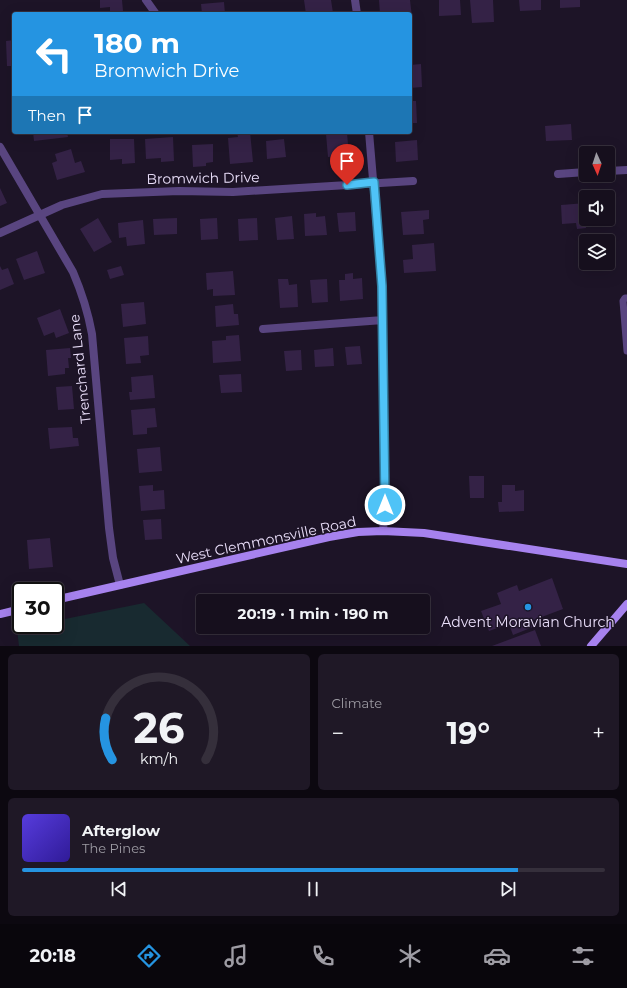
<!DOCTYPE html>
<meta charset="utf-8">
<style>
body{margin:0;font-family:Montserrat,sans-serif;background:#1f1826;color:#f1f3f6;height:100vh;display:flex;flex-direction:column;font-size:15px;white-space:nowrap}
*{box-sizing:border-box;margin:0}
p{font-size:13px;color:#9e9ca4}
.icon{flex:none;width:22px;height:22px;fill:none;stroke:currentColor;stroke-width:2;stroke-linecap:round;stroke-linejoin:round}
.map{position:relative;height:646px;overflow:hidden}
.panel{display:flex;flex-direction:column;gap:8px;padding:8px;background:#0c0810;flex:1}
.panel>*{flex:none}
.guide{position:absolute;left:12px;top:12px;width:400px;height:122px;border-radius:4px;box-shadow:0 4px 16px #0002,0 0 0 1px #352f3b;background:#2594e1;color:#fff;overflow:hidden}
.needle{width:26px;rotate:177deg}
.tools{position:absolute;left:579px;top:146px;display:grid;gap:8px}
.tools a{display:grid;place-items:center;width:36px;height:36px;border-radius:4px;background:#160f1d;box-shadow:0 4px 16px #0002,0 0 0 1px #352f3b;font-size:20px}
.speed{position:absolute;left:12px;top:582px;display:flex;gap:8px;font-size:20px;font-weight:700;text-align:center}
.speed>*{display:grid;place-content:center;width:52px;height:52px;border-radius:50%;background:#160f1d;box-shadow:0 4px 16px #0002,0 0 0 1px #352f3b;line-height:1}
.speed .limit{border:2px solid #111;border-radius:6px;background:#fff;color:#111}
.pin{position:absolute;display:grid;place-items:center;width:34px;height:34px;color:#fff;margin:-41px -17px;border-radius:50% 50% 50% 0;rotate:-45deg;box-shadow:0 0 4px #0007}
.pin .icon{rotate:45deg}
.me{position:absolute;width:44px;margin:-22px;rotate:0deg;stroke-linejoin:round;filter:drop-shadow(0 0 3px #0008)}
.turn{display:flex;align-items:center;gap:14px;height:84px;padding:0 16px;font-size:18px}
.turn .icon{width:52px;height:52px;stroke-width:2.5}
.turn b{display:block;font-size:28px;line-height:34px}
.then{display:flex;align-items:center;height:38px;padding:0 16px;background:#0003;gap:8px;font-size:15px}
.big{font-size:30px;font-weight:700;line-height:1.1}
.panel .tile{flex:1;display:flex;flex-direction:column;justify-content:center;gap:6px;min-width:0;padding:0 14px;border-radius:6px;background:#1f1826}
.panel .dial{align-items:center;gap:0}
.dial svg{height:104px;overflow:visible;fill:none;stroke:#352f3b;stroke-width:7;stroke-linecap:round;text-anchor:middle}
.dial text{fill:#f1f3f6;stroke:none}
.song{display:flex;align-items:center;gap:12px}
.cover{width:48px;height:48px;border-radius:6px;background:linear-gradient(135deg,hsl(250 70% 55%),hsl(250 70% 35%))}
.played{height:4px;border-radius:2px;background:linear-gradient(90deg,#2594e1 85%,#352f3b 85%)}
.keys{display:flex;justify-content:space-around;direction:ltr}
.heat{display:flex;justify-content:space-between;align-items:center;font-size:22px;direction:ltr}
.panel .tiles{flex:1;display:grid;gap:8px;grid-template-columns:1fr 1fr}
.tile:last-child{grid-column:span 2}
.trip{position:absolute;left:196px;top:594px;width:234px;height:40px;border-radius:4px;background:#160f1d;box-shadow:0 4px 16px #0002,0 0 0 1px #352f3b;font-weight:700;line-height:40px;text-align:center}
.dock{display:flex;height:64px;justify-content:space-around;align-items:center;background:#09060c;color:#9e9ca4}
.dock .icon{width:28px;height:28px}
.dock .current{color:#2594e1}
.dock b{font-size:18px;color:#f1f3f6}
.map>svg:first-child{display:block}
.green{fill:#182a30}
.building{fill:#342246}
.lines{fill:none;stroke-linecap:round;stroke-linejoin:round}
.service{stroke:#594580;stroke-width:7}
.minor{stroke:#594580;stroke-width:8}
.secondary{stroke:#a682ee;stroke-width:8}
.route-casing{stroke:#337fa1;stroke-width:10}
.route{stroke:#4fc3f7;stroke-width:7}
.poi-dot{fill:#2594e1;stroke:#1d1427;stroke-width:1.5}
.labels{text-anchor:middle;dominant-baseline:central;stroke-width:3;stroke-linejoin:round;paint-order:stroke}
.street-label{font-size:14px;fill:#eadffa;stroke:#1d1427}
.poi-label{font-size:14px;fill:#eadffa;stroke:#1d1427}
</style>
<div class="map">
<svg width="627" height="646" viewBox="0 0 627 646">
<rect width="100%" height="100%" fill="#1d1427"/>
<path class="green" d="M144,603l46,43h-171l-2,-17 21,-4h17v-4z"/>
<path class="building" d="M100,0h22l1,11 -13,1v-5l-10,1z
M304,0h27l2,13 -27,1z
M379,0h31l2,17h-2v-3h-30z
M439,0h21l1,15 -22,1z
M470,0h23l1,22 -22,1z
M519,0h22v10l-21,1z
M560,0h20v7l-20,1z
M224,2l1,12h-23l-1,-10z
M14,40v26h-7l-1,-25z
M421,64l1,23 -12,1v-23z
M410,101h6l1,22h-7z
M571,124l1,16 -26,1 -1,-15z
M33,132h34l1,5 -34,4z
M237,132h13l3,30 -23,2 -2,-26 10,-1z
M347,133l2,22 -21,2 -2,-23z
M173,137l1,24 -13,1v-4l-15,1 -1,-20z
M110,139h24l1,24 -13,1v-5l-12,1z
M284,139l2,18 -19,2 -1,-18z
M417,140l1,20 -22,2 -1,-20z
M213,144v18l-7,1v3l-13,1 -1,-22z
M71,149l4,14 6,-2 4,11 -28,8 -5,-17 5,-2 -2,-7z
M0,188l7,15 -7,3z
M586,203v16h13v2h-14l1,7 -9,1 -1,-6 -14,1 -1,-19z
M429,210v9l-6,1 1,14 -21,1 -2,-23z
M355,212l1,19 -17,1 -2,-19z
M316,213v4l9,-1 2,19 -22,1 -1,-22z
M292,216l2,23 -17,1 -2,-22z
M98,218l14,24 -18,10 -14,-23z
M177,218v16l-23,1 -1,-16z
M217,218l1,21 -17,1 -1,-21z
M257,218l1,22 -19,1 -1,-22z
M143,220l2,24 -18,2 -1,-9 -7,1 -1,-15z
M434,243l2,28 -32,2 -1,-13 10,-1 -1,-14z
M37,251l8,22 -21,7 -8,-21z
M0,266l2,4 6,-2 6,16 -14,6z
M121,266l3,9 -14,4 -3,-9z
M233,271l2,24 -22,1v-7l-6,1 -1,-17z
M353,273v6l9,-1 1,21 -23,2 -1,-21h6v-6z
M278,279h10l1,6 8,-1 1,23 -18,1z
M327,279l1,23 -16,1 -2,-23z
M144,302l2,22 -23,3 -2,-23z
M233,304l1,10h4l1,11 -23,2 -1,-21z
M60,309l9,24 -13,5 -2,-6 -10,4 -7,-18z
M239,335l2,26 -28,2 -1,-22 14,-1v-4z
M148,336l1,19 -9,1 1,7 -15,1 -2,-26z
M360,346l2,18 -15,1 -2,-18z
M70,348l1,10h-3l1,10h-4v6l-17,2 -2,-26z
M333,348l1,18 -19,1 -1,-17z
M301,350l1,20 -16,1 -2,-20z
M241,374l1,18 -21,1 -2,-18z
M153,375l2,23 -25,2 -1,-8h3l-1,-15z
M72,386l2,23 -16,1 -2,-23z
M155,408l2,19 -10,1v6l-14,1 -2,-25z
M72,427l1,11h5l1,8 -29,3 -2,-21z
M160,447l2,24 -23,2 -2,-24z
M469,476h15v22h-14z
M153,485v6l11,-1 1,19 -24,2 -2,-25z
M502,485h13v6l9,-1v21l-25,1 -1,-10h4z
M161,519l1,20 -17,1 -2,-20z
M50,538l3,29 -24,2 -2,-29z
M552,578l11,31 -32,12 2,6 -20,8 -4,-11 -20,7 -8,-20 20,-7 -4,-11 20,-8 2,6z
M535,630l6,16h-49z"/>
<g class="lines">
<path class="service" d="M627,351l-4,-50 2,-3h2"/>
<path class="minor" d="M146,0l10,14
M355,0l2,14
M369,132l13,154 3,219 -2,26
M0,147l73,125c9,21 15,40 19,62l17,194 4,30 7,27
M608,171l19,-1
M558,174l28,-2
M0,233l62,-28 40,-11 77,-3 54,1 180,-11
M263,329l120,-9"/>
<path class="secondary" d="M55,600l274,-63 29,-5 25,-1 41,2 203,31
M0,614l21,-5
M591,646l36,-42"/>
</g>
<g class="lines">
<defs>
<path id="route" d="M347,185l27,-3 8,104 3,219"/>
</defs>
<use href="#route" class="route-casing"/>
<use href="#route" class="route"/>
</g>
<circle class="poi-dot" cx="528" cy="607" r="4"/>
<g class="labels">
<g class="street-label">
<text transform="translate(203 178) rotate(-1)">Bromwich Drive</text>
<text transform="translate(80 369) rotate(-96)">Trenchard Lane</text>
<text transform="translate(266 540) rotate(-12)">West Clemmonsville Road</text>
</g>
<g class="poi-label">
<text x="528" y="622">Advent Moravian Church</text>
</g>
</g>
</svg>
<div class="tools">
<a><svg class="needle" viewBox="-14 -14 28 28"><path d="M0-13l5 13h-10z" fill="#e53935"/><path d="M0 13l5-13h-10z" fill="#9e9ca4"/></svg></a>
<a><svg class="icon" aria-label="sound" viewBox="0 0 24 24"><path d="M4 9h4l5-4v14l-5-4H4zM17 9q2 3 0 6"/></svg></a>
<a><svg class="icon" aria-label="layers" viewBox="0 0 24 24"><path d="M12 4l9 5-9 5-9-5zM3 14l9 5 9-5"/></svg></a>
</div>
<div class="speed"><div class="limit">30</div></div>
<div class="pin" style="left:347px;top:185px;background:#d93025"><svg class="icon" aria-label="arrive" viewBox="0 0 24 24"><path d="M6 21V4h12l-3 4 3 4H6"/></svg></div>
<svg class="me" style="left:385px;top:505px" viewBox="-20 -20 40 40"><circle r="17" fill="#4fc3f7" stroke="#fff" stroke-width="3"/><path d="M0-11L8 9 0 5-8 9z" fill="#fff"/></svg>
<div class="trip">20:19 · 1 min · 190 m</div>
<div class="guide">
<div class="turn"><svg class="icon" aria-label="left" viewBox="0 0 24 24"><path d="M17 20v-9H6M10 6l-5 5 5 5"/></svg><div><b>180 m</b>Bromwich Drive</div></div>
<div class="then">Then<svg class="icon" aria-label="arrive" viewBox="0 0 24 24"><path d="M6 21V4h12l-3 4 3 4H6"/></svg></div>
</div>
</div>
<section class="panel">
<div class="tiles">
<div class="tile dial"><svg viewBox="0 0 100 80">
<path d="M14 69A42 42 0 1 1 86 69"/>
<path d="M14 69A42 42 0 0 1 9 37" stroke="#2594e1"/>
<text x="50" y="56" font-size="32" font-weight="700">26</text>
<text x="50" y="72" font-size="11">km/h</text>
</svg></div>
<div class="tile"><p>Climate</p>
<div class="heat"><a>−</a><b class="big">19°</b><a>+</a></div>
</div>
<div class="tile">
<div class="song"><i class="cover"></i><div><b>Afterglow</b><p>The Pines</p></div></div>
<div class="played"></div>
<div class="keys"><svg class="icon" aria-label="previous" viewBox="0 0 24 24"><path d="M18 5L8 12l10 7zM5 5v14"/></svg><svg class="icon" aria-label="pause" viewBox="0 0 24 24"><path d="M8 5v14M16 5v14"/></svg><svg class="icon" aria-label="next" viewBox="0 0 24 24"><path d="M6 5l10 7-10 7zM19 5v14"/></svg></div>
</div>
</div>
</section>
<nav class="dock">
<b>20:18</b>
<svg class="icon current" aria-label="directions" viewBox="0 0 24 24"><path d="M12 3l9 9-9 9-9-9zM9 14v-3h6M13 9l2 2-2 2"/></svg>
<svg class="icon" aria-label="music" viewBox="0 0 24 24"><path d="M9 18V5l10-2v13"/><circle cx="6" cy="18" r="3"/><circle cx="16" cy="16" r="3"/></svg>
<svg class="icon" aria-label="phone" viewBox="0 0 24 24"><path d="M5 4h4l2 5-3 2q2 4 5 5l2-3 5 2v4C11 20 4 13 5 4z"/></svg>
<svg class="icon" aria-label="climate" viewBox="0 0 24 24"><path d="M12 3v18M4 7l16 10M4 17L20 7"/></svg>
<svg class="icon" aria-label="car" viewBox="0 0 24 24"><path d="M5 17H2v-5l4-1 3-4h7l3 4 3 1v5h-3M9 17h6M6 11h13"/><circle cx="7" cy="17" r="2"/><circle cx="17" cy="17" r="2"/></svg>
<svg class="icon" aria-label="filters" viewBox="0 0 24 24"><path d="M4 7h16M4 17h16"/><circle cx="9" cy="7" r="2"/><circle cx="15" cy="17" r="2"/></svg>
</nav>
